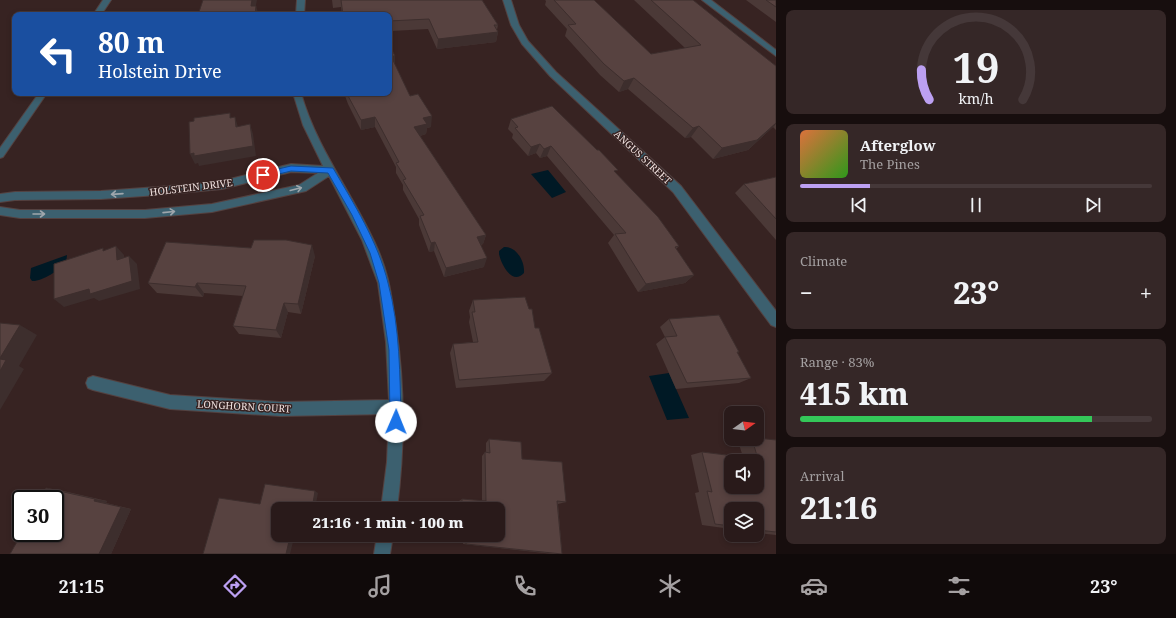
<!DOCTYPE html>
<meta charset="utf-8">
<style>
body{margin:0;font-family:"Noto Serif",serif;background:#352727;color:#f1f3f6;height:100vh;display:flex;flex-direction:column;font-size:15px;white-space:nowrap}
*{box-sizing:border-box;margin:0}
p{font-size:13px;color:#a5a1a2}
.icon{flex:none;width:22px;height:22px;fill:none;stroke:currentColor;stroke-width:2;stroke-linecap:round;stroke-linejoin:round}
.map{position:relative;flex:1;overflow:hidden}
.details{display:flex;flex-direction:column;gap:10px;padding:10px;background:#170e0e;width:400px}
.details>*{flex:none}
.banner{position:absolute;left:12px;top:12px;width:380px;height:84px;border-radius:8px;box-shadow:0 2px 6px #0003,0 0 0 1px #453839;background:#1a4fa0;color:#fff;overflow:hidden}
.needle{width:26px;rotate:76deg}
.fabs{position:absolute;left:724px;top:406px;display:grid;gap:8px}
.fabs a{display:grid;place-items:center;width:40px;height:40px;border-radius:8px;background:#291a1a;box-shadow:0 2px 6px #0003,0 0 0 1px #453839;font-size:20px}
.speed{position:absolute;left:12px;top:490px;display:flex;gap:8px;font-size:20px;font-weight:700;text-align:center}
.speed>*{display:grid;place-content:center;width:52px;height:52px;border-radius:50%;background:#291a1a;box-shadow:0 2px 6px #0003,0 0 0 1px #453839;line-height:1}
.speed .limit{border:2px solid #111;border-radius:6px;background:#fff;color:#111}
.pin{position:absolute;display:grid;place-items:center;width:34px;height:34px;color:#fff;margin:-17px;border:2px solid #fff;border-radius:50%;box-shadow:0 1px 4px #0007}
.me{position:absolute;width:44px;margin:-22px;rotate:1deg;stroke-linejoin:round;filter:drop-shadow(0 0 3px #0008)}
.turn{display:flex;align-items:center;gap:14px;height:84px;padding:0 20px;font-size:18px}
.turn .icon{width:52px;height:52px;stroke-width:2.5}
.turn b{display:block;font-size:28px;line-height:34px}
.big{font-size:30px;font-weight:800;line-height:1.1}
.details .tile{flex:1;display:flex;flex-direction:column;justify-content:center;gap:6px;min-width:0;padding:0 14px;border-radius:8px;background:#352727}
.details .dial{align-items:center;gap:0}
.dial svg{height:104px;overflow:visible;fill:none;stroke:#453839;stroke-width:7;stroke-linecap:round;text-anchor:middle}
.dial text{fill:#f1f3f6;stroke:none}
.song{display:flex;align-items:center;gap:12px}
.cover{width:48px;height:48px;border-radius:6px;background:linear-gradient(135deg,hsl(20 70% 55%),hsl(110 70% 35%))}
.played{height:4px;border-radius:2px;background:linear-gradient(90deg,#bca0f2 20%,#453839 20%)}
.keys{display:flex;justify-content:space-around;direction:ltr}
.heat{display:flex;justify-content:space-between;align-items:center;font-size:22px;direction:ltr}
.charge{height:6px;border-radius:3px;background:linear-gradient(90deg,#34c759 83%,#453839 0)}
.trip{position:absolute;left:271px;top:502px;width:234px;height:40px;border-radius:8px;background:#291a1a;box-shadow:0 2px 6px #0003,0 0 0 1px #453839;font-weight:800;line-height:40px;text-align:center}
.tab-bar{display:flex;height:64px;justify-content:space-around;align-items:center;background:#100a0a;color:#a5a1a2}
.tab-bar .icon{width:28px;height:28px}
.tab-bar .current{color:#bca0f2}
.tab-bar b{font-size:18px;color:#f1f3f6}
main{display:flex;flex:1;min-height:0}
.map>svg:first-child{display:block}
.water{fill:#001925}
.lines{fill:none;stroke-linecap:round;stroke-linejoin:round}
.minor-casing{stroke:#544140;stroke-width:2}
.minor{fill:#3c606f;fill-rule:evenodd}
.wall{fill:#4b3937}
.shaded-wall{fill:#3d2e2d}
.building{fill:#574240;stroke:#3d2e2d;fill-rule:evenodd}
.oneway{stroke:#9ea6ac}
.route{fill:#1a73e8;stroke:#114b97}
.labels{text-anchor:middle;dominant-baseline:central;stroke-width:3;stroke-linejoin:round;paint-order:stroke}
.street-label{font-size:10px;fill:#eee0de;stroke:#372322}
</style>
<main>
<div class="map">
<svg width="776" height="554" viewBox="0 0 776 554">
<rect width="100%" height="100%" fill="#372322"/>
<path class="water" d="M548,170l18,22 -14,6 -21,-24z
M504,247c12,-1 21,14 20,26 -12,13 -23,-9 -25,-19v-3z
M67,255l-1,9c-7,6 -25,18 -34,17l-2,-3 1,-10z
M669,373l20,45 -22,2 -18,-44z"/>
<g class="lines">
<defs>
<path id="minor" d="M103,0h8l-10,15h-8z
M297,0h8l-1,15h-8z
M503,0h8l8,25 9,16 28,31 125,114 95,125v16l-5,-2 -98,-133 -123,-116 -28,-32 -11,-19z
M702,0h9l65,50v6z
M39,93h8l-44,64 -3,1v-10z
M293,93h8c15,54 50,98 73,148 15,31 17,52 22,85 9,61 9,121 1,183h-16l6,-47 2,-48 -109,2 -110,-7 -77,-19 -5,-2 -2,-5 2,-5 5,-2 77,19 110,7 109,-2 -3,-58 -8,-59 -16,-43 -33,-64 -23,15 -94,21 -67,6h-125l-20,-3v-8l20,3h125l67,-6 87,-19 19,-12 -27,-1 -69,17 -64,6 -57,4 -86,1 -15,2v-8l15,-2 86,-1 57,-4 64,-6 69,-17 32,2 -20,-41z
M377,535h16l-3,19h-16z"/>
</defs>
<use href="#minor" class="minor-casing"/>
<use href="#minor" class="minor"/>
</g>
<path class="wall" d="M332,0h150l16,25 -1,5 1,2 -2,10 -59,7 -9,-20 -37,2v9l-2,1v-26h-47l-1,-8 -8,1z
M545,0h49l57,54 34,-6 -51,-48h59l45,36 38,30v64l-3,-3 -25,23 -35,9 -22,-22 -6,1 -57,-49 -9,3 -19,-17 -35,-39 2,-7 -22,-24 1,-4z
M746,0h30v22z
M395,65l15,31 21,31 -4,1 -1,6 -6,2 66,99 -3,9 -2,1 3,22 -40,10 -10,-26 -5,1 -10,-27v-6l-16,-29v-5l-7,-12v-6l-21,-40 -14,3 -13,-26 -4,-11h45z
M511,119l105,55 63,72 -3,3 18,26 -9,8 -47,9 -30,-49 6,-8 -67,-79 -7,2 -4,-5 -8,3 -16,-18 1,-4 -5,-5z
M776,177v63l-41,-47 9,-9z
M315,256l-14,58 -13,-2 -7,26 -42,-4 -6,-8 10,-30 -39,-3 -1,4 -46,-4 -9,-10z
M473,300l56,9 6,19 17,45 -8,8 -88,7 -6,-35 3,-9 20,-2 -4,-20 1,-5 -1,-6z
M669,319l70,33 -2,1 14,25 -12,5 -63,6 -20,-45 9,-7 -5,-10z
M489,439l33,20 44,43 -8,2 4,50h-9l-90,-10v-9h35v-26h-39v-8l3,-2 20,2v-45l3,-4h1v-9z
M745,439l31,1v95l-19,-2v-24h-26v20l-29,-4 -7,-32 4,-1 -8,-37 11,-3 41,5 -5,-16z
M46,488l13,2 48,11 -1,2 25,6 -20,45z"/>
<path class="shaded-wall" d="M252,0h5l-3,15 -3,-9z
M256,6l3,9h-4z
M498,32l-2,10 -59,7 1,-10z
M391,56h4v10z
M634,78l-6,11 -9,3 5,-11z
M432,116l-1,11 -4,1 -1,6 -13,4 1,-11 9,-9z
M235,117l3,10h-2z
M375,117v10l-14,3v-10z
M776,123v1l-3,3 -25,23 -35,9 9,-11z
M250,124l3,10 3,22 -57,10 -1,-3 -3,1 -5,-10z
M699,126l-8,11 -6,1 8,-10z
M540,144l-4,9 -8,3 3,-9z
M551,146l-4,10 -7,2 4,-9z
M486,235l-3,9 -9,2 3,-9z
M435,242l-1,9 -5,1 2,-9z
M312,245l3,11 -14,58 -3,-10z
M116,246l8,9 1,13 -8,-8z
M129,256l8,8 3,25 -41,12 -5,-3 -30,9 -10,-8 35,-10z
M487,258l-3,9 -40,10 2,-9z
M694,275l-9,8 -47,9 8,-8z
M197,283l7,10 -1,4 -8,-10z
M284,303l4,9 -7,26 -5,-8z
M20,325l17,10 -18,31 5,3 -24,41v-52z
M315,491l3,2 -3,16h-3z
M95,499l12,2 -1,2 -12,-2z
M121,507l10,2 -20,45h-12z
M307,535h3l-1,5 -3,-1z
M290,537l4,1 -4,16h-4z"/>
<path class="building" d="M203,0h49l-1,6h5l-1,9h-57z
M341,0h141l16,25h-4l4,7 -60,7 -9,-20 -40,2v-6h-46z
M554,0h40l57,54 50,-9 -50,-45h42l45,36 38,30v57l-19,17 -35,8 -23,-22 -6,2 -59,-50 -10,3 -20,-17 -36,-39 8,-1z
M766,0h10v7z
M389,44l6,12h-4l19,40 8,-2 14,22 -9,2 4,6 -13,3 72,108 -9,2 10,21 -41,10 -11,-26 -4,1 -11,-27 4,-1 -21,-35 3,-1 -10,-16 3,-1 -24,-45 -14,3 -14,-26v-1h42z
M552,106l45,44h2l19,20 -4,1 44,46 21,29 -4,1 19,28 -48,9 -31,-50 11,-1 -75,-87 -7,3 -4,-5 -9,3 -16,-19 3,-1 -7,-8z
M230,113v5l5,-1 1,10 14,-3 3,22 -59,10v-3l-4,1 -1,-32 5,-1v-3z
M776,177v42l-32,-35z
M254,240h32l26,5 -14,59 -14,-1 -8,27 -43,-4 13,-40 -49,-3 -2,4 -47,-4 18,-41 85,6z
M116,246l1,14 12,-4 3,25 -42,13 -1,-5 -35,10v-35l49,-16v3z
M525,297l4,12h3l3,19h4l13,45 -93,7 -6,-36 25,-2 -6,-30h3l-2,-12z
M719,315l20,37h-2l14,26 -64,5 -22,-46 12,-1 -8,-17z
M0,323l20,2 -20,33z
M0,359l6,1 -6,11z
M757,438l19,2v92l-19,-2v-21h-26v17l-16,-2 -8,-33 5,1 -10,-40 56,7 -6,-20h5zM731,461h26v26h-26z
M489,439l32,3 1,17 40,3 4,40 -9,-1 5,53 -96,-10v-9h32v-26h-36v-10l24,2 -1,-49 5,1z
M265,484l50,7 -3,18h-34v26h29l-1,4 -16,-2 -4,17h-83l16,-56 41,6z
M46,488l49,11 -1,2 27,6 -22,47h-89l12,-21h33v-34h-15z"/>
<defs><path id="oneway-shaft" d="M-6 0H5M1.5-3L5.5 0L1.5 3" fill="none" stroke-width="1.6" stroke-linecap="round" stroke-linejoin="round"/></defs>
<g class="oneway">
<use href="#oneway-shaft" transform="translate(296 189) rotate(-14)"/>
<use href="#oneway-shaft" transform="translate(117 194) rotate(176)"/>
<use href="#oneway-shaft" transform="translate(169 212) rotate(-6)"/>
<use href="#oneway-shaft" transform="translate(39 214)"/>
</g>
<path class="route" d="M291,166l42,2c21,36 45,74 55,115 12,44 12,93 13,139l-1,4 -4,1 -4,-1 -2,-4 -1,-72 -10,-67 -9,-30 -18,-38 -24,-42 -37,-2 -28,7 -4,-3 2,-2z"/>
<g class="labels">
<g class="street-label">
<text transform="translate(643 157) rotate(43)">ANGUS STREET</text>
<text transform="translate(191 187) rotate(-7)">HOLSTEIN DRIVE</text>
<text transform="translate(244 406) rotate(3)">LONGHORN COURT</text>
</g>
</g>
</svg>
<div class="fabs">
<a><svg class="needle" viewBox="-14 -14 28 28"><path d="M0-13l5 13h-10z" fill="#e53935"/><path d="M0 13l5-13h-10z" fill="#a5a1a2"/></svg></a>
<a><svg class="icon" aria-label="sound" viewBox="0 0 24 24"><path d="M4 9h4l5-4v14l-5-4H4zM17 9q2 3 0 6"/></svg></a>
<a><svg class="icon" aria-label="layers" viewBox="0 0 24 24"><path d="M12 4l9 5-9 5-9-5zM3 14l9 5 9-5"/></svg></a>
</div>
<div class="speed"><div class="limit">30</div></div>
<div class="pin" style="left:263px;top:175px;background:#d93025"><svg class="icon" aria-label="arrive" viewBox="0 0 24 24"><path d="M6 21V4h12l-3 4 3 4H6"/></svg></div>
<svg class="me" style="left:396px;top:422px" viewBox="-20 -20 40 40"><circle r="19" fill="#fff"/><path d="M0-13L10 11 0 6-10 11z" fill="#1a73e8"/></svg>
<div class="trip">21:16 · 1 min · 100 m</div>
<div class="banner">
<div class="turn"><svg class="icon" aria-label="left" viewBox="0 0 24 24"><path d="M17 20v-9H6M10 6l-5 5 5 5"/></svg><div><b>80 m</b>Holstein Drive</div></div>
</div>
</div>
<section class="details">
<div class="tile dial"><svg viewBox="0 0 100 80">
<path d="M14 69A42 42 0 1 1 86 69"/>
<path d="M14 69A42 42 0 0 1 8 46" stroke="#bca0f2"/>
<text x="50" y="56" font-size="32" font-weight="700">19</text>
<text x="50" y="72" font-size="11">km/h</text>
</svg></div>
<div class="tile">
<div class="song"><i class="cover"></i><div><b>Afterglow</b><p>The Pines</p></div></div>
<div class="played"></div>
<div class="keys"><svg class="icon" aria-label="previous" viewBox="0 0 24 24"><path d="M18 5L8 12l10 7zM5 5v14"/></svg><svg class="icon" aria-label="pause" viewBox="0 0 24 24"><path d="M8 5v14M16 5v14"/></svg><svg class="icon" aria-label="next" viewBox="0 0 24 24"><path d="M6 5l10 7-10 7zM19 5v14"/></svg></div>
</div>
<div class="tile"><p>Climate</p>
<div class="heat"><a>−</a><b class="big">23°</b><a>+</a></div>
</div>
<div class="tile"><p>Range · 83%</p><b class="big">415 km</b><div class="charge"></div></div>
<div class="tile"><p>Arrival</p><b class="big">21:16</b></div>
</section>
</main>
<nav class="tab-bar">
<b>21:15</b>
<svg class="icon current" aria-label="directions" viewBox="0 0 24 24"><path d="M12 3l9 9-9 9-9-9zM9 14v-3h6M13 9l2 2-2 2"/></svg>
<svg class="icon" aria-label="music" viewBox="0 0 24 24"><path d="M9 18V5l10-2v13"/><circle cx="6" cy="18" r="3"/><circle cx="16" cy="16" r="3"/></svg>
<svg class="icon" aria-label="phone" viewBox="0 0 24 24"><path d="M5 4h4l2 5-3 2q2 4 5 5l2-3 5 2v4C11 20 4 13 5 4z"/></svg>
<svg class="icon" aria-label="climate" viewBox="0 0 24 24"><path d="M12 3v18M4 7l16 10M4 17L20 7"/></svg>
<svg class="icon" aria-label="car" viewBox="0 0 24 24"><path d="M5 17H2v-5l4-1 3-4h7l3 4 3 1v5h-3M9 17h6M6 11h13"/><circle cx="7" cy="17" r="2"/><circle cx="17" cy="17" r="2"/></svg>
<svg class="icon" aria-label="filters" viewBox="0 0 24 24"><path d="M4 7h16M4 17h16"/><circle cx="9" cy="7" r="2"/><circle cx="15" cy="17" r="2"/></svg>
<b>23°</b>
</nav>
